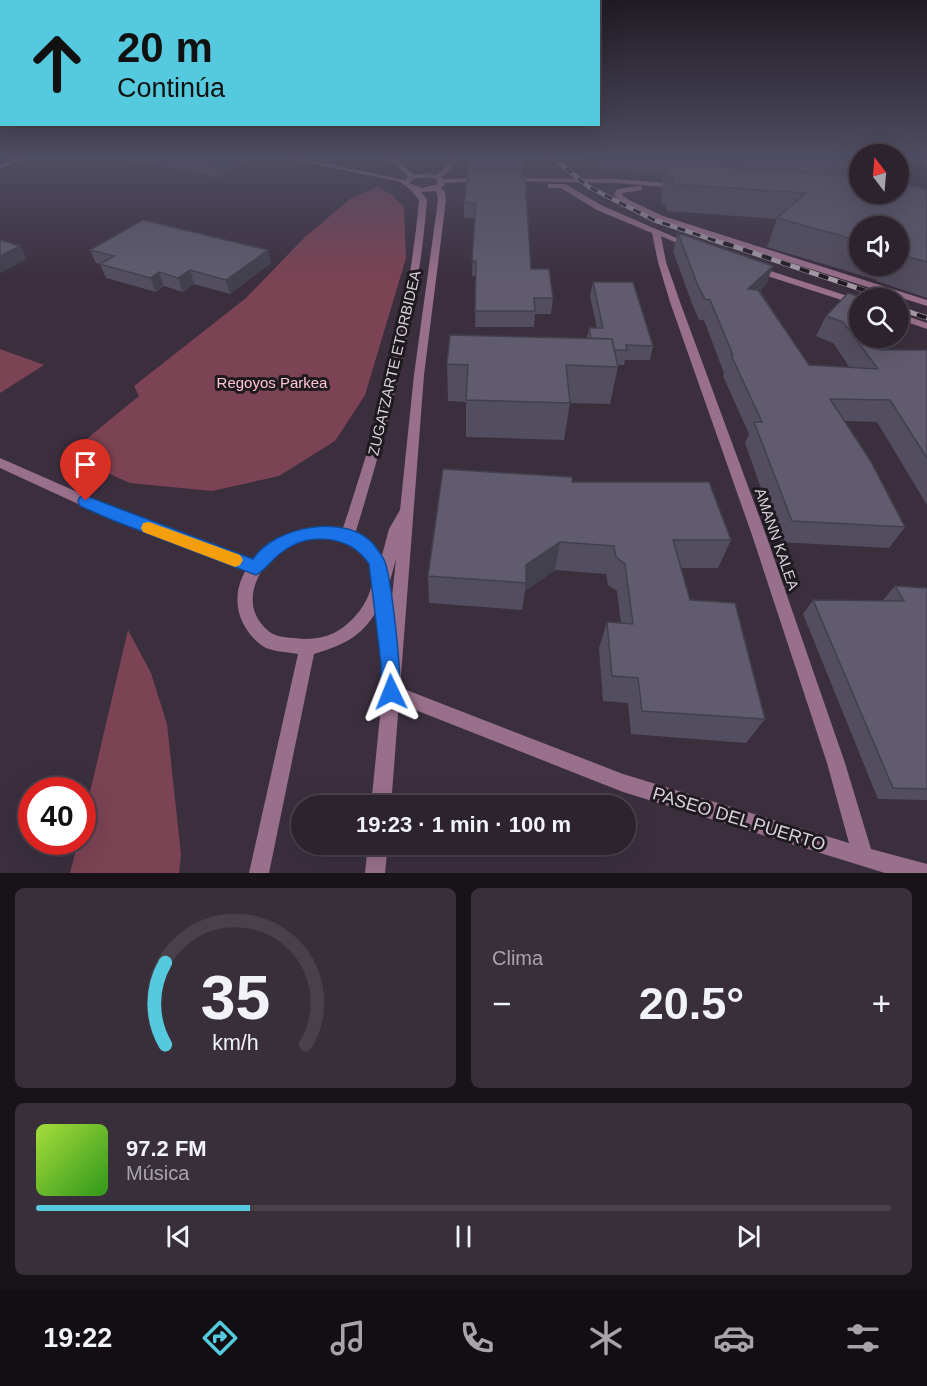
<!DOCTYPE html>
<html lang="es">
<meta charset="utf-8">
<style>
body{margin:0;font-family:Arial,sans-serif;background:#382f3a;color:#f1f3f6;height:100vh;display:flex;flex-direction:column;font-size:22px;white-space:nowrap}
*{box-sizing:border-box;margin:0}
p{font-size:20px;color:#a6a4aa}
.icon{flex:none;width:33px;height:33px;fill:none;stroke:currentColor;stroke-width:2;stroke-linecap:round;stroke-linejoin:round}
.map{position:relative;height:873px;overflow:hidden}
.details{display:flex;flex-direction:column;gap:15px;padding:15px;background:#181319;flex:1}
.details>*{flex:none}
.top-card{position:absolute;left:0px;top:0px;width:600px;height:126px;box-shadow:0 6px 24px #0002,0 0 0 2px #48404a;background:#55cadf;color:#111;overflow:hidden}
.needle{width:39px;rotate:344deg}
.controls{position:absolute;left:849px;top:144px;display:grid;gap:12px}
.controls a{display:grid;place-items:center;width:60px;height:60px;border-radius:50%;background:#2c232e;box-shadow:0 6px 24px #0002,0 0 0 2px #48404a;font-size:30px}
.speed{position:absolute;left:18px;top:777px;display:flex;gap:12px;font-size:30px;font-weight:700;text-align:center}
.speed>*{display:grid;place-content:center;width:78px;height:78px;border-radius:50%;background:#2c232e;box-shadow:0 6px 24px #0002,0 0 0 2px #48404a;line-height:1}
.speed .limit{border:9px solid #d22;background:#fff;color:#111}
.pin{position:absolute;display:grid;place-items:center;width:51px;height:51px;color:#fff;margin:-62px -26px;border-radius:50% 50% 50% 0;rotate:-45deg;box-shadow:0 0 6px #0007}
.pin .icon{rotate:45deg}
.me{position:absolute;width:66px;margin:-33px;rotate:358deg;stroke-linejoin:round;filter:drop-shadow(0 0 4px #0008)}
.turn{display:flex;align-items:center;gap:21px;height:126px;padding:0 18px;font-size:27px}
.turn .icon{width:78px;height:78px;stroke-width:2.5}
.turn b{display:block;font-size:42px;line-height:51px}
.big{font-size:45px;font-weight:700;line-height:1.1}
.details .card{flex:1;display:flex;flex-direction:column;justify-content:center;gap:9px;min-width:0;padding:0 21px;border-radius:9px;background:#382f3a}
.details .dial{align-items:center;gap:0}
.dial svg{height:156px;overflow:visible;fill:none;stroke:#48404a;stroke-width:7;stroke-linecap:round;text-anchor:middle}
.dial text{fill:#f1f3f6;stroke:none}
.song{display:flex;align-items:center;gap:18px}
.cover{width:72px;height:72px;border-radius:9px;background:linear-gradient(135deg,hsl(80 70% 55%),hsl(110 70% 35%))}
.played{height:6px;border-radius:3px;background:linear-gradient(90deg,#55cadf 25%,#48404a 25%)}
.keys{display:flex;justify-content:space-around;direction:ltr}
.heat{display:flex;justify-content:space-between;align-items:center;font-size:33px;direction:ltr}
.details .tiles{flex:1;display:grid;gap:15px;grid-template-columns:1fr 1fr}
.card:last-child{grid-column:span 2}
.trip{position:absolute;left:291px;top:795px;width:345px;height:60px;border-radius:30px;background:#2c232e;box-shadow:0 6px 24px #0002,0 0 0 2px #48404a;font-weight:700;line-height:60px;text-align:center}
.dock{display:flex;height:96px;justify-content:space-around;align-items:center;background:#120e12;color:#a6a4aa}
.dock .icon{width:42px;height:42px}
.dock .on{color:#55cadf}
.dock b{font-size:27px;color:#f1f3f6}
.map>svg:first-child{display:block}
.green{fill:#7b4354}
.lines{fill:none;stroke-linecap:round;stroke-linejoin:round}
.pedestrian{fill:#99708b;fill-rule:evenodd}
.minor{fill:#99708b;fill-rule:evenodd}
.tertiary{fill:#99708b;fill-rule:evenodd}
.rail-far1-casing{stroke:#a59ca7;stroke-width:4.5}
.rail-casing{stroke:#a59ca7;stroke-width:5}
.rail-far1{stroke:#1f1920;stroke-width:3;stroke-dasharray:8;stroke-linecap:butt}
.rail{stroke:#1f1920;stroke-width:4;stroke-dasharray:10;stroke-linecap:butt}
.wall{fill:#534e5f;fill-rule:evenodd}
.shaded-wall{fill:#43404d}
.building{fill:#605b6e;stroke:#43404d;stroke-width:1.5}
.route{fill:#1a73e8;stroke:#114b97;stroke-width:1.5}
.slow{fill:#f59e0b}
.labels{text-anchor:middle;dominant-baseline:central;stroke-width:6;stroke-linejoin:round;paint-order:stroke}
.street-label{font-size:15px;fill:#d8d1da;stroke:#1f1920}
.park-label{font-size:15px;fill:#fec5d3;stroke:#1f1920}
.near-street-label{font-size:18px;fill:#d8d1da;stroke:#1f1920}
</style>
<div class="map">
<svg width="927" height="873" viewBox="0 0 927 873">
<rect width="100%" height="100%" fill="#3b2f3e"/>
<path class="green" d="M377,187l15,8 12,12 2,51 -41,137 -30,46 -56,35 -67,15 -82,-8 -63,-28 72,-59 -5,-10 112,-88 59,-61 45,-38z
M0,349l44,16 -44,28z
M128,630l23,43 16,51 14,131 -2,18h-109l8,-31h4l1,-20z"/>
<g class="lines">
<path class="pedestrian" d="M16,158h9l-25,11v-4z"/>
<path class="minor" d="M286,158h13l111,23 -4,2z
M451,158h6c-6,8 -11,21 -22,20v-2l7,-5z
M919,158h7l1,8z
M483,178l3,2 -1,1 -43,2 -4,-2 4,-2z
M509,178l108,1 61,5 4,2 -4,2 -61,-5 -110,-2 -1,-1z
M548,184h17l38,22 92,40 -7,2 -27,-12 5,26 14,40 86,233 79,228 26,86 56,15v9h-42l-262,-81 -238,-94 -2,-6 2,-6 6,-2 232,90 226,69 -22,-80 -75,-228 -82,-233 -12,-40 -6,-29 -55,-23 -36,-22h-13z
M639,186h3v4l-19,3 -1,2 7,5 34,16 264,84v6l-270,-86 -34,-16 -9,-9 3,-6z
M755,266l105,34v6l-108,-35 -1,-2z
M898,313l29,10v6l-29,-10z
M0,458l123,54 138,52 2,4 -2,4 -5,2 -143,-54 -113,-52z"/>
<path class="tertiary" d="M389,158h7l18,17 13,-2 15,4 3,8 -4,3 4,4 1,8 -22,175 -33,431h-20l14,-140 -3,-6 -6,-48c-16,26 -33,33 -62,42l-45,219h-20l49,-219c-11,-2 -22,-2 -32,-6 -11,-6 -19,-16 -24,-27 -20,-45 29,-91 73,-94 8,-1 18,3 27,4 36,-108 67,-216 77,-331l-8,-10 -10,-7 7,-6zM427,177l10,2v5l-15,4 -13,-5 5,-4zM435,191l2,2 1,7 -24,175 -14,135 -11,19 -8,30 -3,-8 -23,-17c34,-110 63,-219 72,-334l-6,-8zM316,538c10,1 22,2 32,6 3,1 7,5 11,8 30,23 3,67 -25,81 -13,6 -26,7 -40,5 -12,-1 -20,-1 -29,-10 -26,-26 -7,-64 21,-80 9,-6 19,-8 30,-10zM396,559l-5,47 -3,-18z
M368,844h20l-3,29h-20z"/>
<defs>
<path id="rail-far1" d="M553,158l36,29 65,33 74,25"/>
<path id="rail" d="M724,243l163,55
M898,308l29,10"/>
</defs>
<use href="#rail-far1" class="rail-far1-casing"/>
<use href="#rail" class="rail-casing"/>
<use href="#rail-far1" class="rail-far1"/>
<use href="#rail" class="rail"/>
</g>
<path class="wall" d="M126,158h127l-35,19 -91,-17z
M468,158h55l-1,13 9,98 22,29 -2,16h-16l-1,13h-59l1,-51h-4l3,-58h-11v-15l5,-31z
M600,158h260v36h38v-36l17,6 -10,20 22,5v109l-51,-17 1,-1 -110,-33 10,-28 -110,-8 -1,-7 -5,-1 1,-14 1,-9h-1v-6l-62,-4zM860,226h38v40h-38z
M678,233l95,33 -7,19 -6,6 49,74 41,3 -17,-25 -17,-7 10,-20 22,-23 12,45h35l-9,12h41v155l-50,-83 -32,-1 60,106 -16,21 -109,-6 -35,-99 4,-9 -26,-58 1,-3 -20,-53h-5l-6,-14 -20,-55z
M90,250h178l3,13 -41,31 -36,-10 -11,8 -19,-6 -8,6 -50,-14 -6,-14 -4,-1z
M593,282l60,64 -3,14h-25l-1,5h-7l1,2 -8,37 -40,-1 -6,37 -98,-3v-35l-18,-1 -1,-37 140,-26 2,-10h8l-7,-32z
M572,482l159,58 -13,28h-37l9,32 75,119 -19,24 -115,-9 -3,-31 -25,-2 -4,-53 8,-26 14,1 -4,-32 -9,-6 -2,-11 -51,-4 -30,21 -3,19 -93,-7 -1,-27z
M895,586l32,2v212l-49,-1 -75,-185 10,-14h70z"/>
<path class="shaded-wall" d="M0,158h8l-8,3z
M213,158h40l-35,19z
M20,246l7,13 -27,14v-17z
M268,250l3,13 -41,31 -4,-14z
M773,266l-7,19 -25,24 7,-20z
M190,270l4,14 -11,8 -5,-14z
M159,272l5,14 -8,6 -6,-14z
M909,315l-11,18v-6z
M890,338h5l-21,26 6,-14z
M560,542l-5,28 -30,21 1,-26z"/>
<path class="building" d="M702,158h158v12z
M898,158h12l5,6 -17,-1z
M667,163l193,14v17h38v-11l29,6v73l-29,-8v-28h-38v15l-83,-23 29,-25 -132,-9 -2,-7 -5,-1z
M469,171h53v6h3l6,92h18l4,29h-19l1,13h-60l1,-50h-4l4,-58h-12z
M143,220l125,30 -42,30 -36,-10 -12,8 -19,-6 -9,6 -50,-14 14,-8 -24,-6z
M678,233l95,33 -25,23 10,1 51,75 69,4 -35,-47 -17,-6 22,-23 16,5h-4v40h30l-10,12h47v108l-37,-58 -60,-1 40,61 35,67 -113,-6 -38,-99h8l-31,-67h2l-23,-55 -5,-1 -7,-13z
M0,240l20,6 -20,10z
M593,282h40l20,64 -27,-1 1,5h-13l-2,-11 -21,-1 -2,-10h14z
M898,311l11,4 -11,12z
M450,335l162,4 6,28 -52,-2 4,38 -104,-3 2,-35 -21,-1z
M443,469l129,8v5h137l22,58h-58l17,60 45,3 30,116 -123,-8 -4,-33 -26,-2 -5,-54 26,2 -8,-60 -9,-7 -2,-11 -54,-4 -34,23v18l-98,-7z
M895,586l32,2v201l-34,-1 -80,-188 91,1z"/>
<linearGradient id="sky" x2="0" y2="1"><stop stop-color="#201a22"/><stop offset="0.56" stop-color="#4f4d63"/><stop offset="1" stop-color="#4f4d63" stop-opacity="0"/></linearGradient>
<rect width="927" height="280" fill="url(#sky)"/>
<path class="route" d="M86,496l167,63c21,-33 96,-47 122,-13 3,5 8,10 10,16 6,17 19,122 13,136l-7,3 -7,-3 -3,-6v-29l-12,-99c-19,-29 -61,-33 -88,-11 -9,6 -16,18 -25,22l-144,-55 -32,-14 -2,-5 2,-4z"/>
<path class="slow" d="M149,522l91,33 3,5 -3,5 -5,2 -92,-35 -2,-4 2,-5z"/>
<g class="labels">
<g class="street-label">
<text transform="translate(394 363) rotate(-77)">ZUGATZARTE ETORBIDEA</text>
<text transform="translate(777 539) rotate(71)">AMANN KALEA</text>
</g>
<g class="park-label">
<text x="272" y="382">Regoyos Parkea</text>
</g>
<g class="near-street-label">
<text transform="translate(739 819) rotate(17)">PASEO DEL PUERTO</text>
</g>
</g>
</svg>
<div class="controls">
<a><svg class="needle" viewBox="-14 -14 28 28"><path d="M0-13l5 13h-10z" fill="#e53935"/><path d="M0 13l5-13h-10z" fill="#a6a4aa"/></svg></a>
<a><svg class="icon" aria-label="sound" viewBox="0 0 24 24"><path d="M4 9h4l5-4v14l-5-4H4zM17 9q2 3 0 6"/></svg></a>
<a><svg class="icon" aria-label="search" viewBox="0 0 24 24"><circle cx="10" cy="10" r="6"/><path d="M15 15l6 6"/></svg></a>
</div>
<div class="speed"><div class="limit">40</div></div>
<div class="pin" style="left:86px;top:501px;background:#d93025"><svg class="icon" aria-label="arrive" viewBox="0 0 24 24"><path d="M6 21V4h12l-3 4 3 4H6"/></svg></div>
<svg class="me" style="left:391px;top:692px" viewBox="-20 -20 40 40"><path d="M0-17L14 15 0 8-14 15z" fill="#1a73e8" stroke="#fff" stroke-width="4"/></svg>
<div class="trip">19:23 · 1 min · 100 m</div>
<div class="top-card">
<div class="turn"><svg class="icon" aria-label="ahead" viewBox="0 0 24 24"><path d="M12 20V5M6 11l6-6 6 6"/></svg><div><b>20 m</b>Continúa</div></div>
</div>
</div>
<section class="details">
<div class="tiles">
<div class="card dial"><svg viewBox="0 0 100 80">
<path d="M14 69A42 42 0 1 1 86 69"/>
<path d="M14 69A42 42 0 0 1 14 27" stroke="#55cadf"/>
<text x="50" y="56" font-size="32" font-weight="700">35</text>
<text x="50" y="72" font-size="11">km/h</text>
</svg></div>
<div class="card"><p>Clima</p>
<div class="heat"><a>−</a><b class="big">20.5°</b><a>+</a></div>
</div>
<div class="card">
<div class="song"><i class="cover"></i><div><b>97.2 FM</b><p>Música</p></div></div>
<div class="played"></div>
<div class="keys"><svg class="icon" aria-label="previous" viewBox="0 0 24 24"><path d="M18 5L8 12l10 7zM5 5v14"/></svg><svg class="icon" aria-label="pause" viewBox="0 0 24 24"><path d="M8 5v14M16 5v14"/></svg><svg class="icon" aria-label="next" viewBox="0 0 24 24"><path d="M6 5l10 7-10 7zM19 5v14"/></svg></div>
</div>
</div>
</section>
<nav class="dock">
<b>19:22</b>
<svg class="icon on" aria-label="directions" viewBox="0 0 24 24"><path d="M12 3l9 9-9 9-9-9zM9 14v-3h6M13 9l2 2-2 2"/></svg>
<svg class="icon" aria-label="music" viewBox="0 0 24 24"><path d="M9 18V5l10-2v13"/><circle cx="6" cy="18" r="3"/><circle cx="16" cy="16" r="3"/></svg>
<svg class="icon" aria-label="phone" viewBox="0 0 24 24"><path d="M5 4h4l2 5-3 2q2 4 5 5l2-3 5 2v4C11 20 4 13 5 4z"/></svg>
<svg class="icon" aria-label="climate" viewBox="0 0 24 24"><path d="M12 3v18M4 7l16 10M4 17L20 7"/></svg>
<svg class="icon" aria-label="car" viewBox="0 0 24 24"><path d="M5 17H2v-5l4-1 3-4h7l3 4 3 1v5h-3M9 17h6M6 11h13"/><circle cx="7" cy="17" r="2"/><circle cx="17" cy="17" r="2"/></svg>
<svg class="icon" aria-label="filters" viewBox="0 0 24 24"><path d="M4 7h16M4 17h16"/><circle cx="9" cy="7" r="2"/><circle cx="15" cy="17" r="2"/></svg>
</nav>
